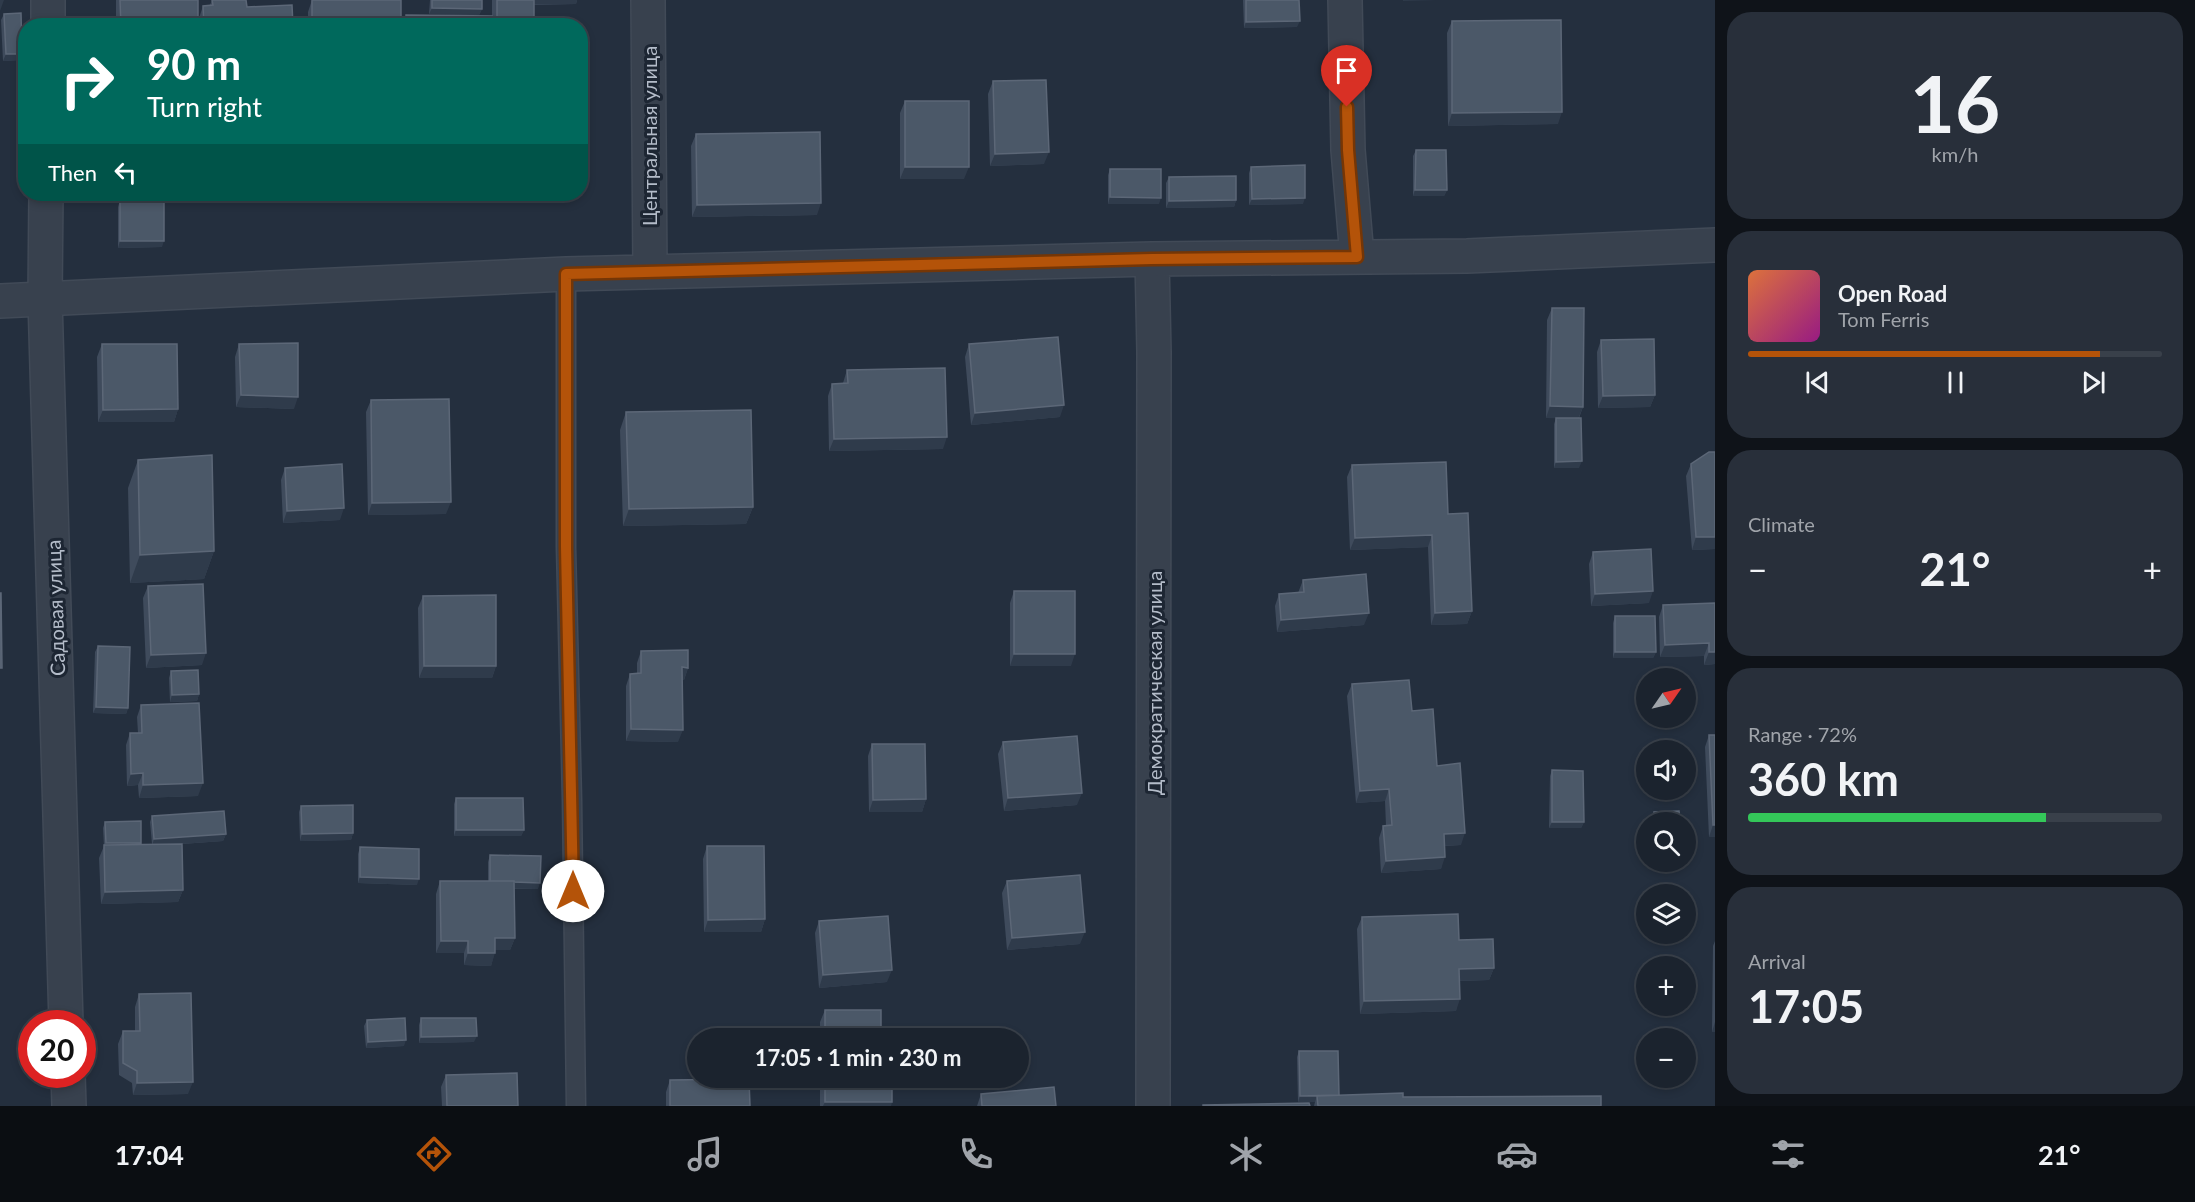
<!DOCTYPE html>
<meta charset="utf-8">
<style>
body{margin:0;font-family:Lato,sans-serif;background:#282f3a;color:#f1f3f6;height:100vh;display:flex;flex-direction:column;font-size:22px;white-space:nowrap}
*{box-sizing:border-box;margin:0}
p{font-size:20px;color:#a0a4aa}
.icon{flex:none;width:33px;height:33px;fill:none;stroke:currentColor;stroke-width:2;stroke-linecap:round;stroke-linejoin:round}
.map{position:relative;flex:1;overflow:hidden}
.drawer{display:flex;flex-direction:column;gap:12px;padding:12px;background:#0f1319;width:480px}
.drawer>*{flex:none}
.banner{position:absolute;left:18px;top:18px;width:570px;height:183px;border-radius:24px;box-shadow:0 3px 9px #0003,0 0 0 2px #39404a;background:#00695c;color:#fff;overflow:hidden}
.needle{width:39px;rotate:56deg}
.controls{position:absolute;left:1636px;top:668px;display:grid;gap:12px}
.controls a{display:grid;place-items:center;width:60px;height:60px;border-radius:50%;background:#1b232e;box-shadow:0 3px 9px #0003,0 0 0 2px #39404a;font-size:30px}
.speed{position:absolute;left:18px;top:1010px;display:flex;gap:12px;font-size:30px;font-weight:700;text-align:center}
.speed>*{display:grid;place-content:center;width:78px;height:78px;border-radius:50%;background:#1b232e;box-shadow:0 3px 9px #0003,0 0 0 2px #39404a;line-height:1}
.speed .limit{border:9px solid #d22;background:#fff;color:#111}
.pin{position:absolute;display:grid;place-items:center;width:51px;height:51px;color:#fff;margin:-62px -26px;border-radius:50% 50% 50% 0;rotate:-45deg;box-shadow:0 0 6px #0007}
.pin .icon{rotate:45deg}
.me{position:absolute;width:66px;margin:-33px;rotate:0deg;stroke-linejoin:round;filter:drop-shadow(0 0 4px #0008)}
.turn{display:flex;align-items:center;gap:21px;height:126px;padding:0 30px;font-size:27px}
.turn .icon{width:78px;height:78px;stroke-width:2.5}
.turn b{display:block;font-size:42px;line-height:51px}
.then{display:flex;align-items:center;height:57px;padding:0 30px;background:#0003;gap:12px;font-size:22px}
.big{font-size:45px;font-weight:700;line-height:1.1}
.drawer .tile{flex:1;display:flex;flex-direction:column;justify-content:center;gap:9px;min-width:0;padding:0 21px;border-radius:24px;background:#282f3a}
.drawer .dial{align-items:center;gap:0}
.dial b{font-size:78px;line-height:1}
.song{display:flex;align-items:center;gap:18px}
.cover{width:72px;height:72px;border-radius:9px;background:linear-gradient(135deg,hsl(20 70% 55%),hsl(310 70% 35%))}
.played{height:6px;border-radius:3px;background:linear-gradient(90deg,#b45309 85%,#39404a 85%)}
.keys{display:flex;justify-content:space-around;direction:ltr}
.heat{display:flex;justify-content:space-between;align-items:center;font-size:33px;direction:ltr}
.charge{height:9px;border-radius:4px;background:linear-gradient(90deg,#34c759 72%,#39404a 0)}
.trip{position:absolute;left:687px;top:1028px;width:342px;height:60px;border-radius:30px;background:#1b232e;box-shadow:0 3px 9px #0003,0 0 0 2px #39404a;font-weight:700;line-height:60px;text-align:center}
.dock{display:flex;height:96px;justify-content:space-around;align-items:center;background:#0b0e12;color:#a0a4aa}
.dock .icon{width:42px;height:42px}
.dock .current{color:#b45309}
.dock b{font-size:27px;color:#f1f3f6}
main{display:flex;flex:1;min-height:0}
.map>svg:first-child{display:block}
.lines{fill:none;stroke-linecap:round;stroke-linejoin:round}
.lane-casing{stroke:#414a57;stroke-width:21}
.street-casing{stroke:#414a57;stroke-width:36}
.lane{stroke:#38414e;stroke-width:18}
.street{stroke:#38414e;stroke-width:33}
.wall{fill:#3f4b5c}
.shaded-wall{fill:#2f3b4b}
.building{fill:#4b5868;stroke:#5c6777;stroke-width:1.5}
.route-casing{stroke:#753606;stroke-width:15}
.route{stroke:#b45309;stroke-width:10}
.labels{text-anchor:middle;dominant-baseline:central;stroke-width:6;stroke-linejoin:round;paint-order:stroke}
.street-label{font-size:20px;fill:#b4bcc9;stroke:#1d2633}
</style>
<main>
<div class="map">
<svg width="1715" height="1106" viewBox="0 0 1715 1106">
<rect width="100%" height="100%" fill="#242f3e"/>
<g class="lines">
<defs>
<path id="lane" d="M566,274v273l6,253 4,306"/>
<path id="street" d="M648,0l2,272
M1345,0l3,150 9,107
M48,26v-26
M46,194l-1,105 21,724
M1152,259l2,93 -1,754
M0,301l566,-27 586,-15 315,-3 248,-11
M68,1074l1,32"/>
</defs>
<use href="#lane" class="lane-casing"/>
<use href="#street" class="street-casing"/>
<use href="#lane" class="lane"/>
<use href="#street" class="street"/>
</g>
<path class="wall" d="M116,0h82v26h-82z
M212,0h34l1,7 46,19h-94v-8l4,-12 7,-1z
M312,0l89,26h-93v-14z
M430,0h52v9l-3,6 -50,-1z
M492,0h85l-1,4 -42,1v21h-42z
M1243,0h56l-2,27 -53,1z
M4,14l16,46 -17,1 -2,-41z
M406,15l86,11h-90z
M1452,21l106,103 -110,2 -1,-93z
M993,81l51,83 -54,2 -2,-72z
M905,101l59,78h-64v-66z
M696,134l121,81 -125,2 -1,-71z
M1416,150l31,40 -3,6h-31v-40z
M1251,167l52,37 -54,1v-32z
M1110,169l49,35h-51v-29z
M1169,177l67,23 -2,7 -68,1v-25z
M120,200l42,47 -44,1v-41z
M1552,308l31,99 -4,11v50h-25v-44l2,-6h-10l1,-98z
M1601,340l54,55 -5,12 -52,1 -1,-56z
M102,344l76,65 -4,13h-76l-1,-65z
M239,344l55,65 -58,-2 -1,-50z
M969,344l91,73 -89,8 -6,-68z
M847,370l96,79 -114,2 -1,-55 4,-12 11,-1z
M371,400l75,114 -78,1 -2,-103z
M626,412l127,95 -7,17 -123,2 -3,-96z
M138,460l76,91 -10,28 -74,4 -2,-95z
M1691,464l24,85 -23,1 -6,-74z
M1352,465l96,49 24,97 -5,13 -36,1 -3,-78 -78,3 -3,-73z
M285,468l55,52 -57,3 -2,-43z
M1593,552l56,51 -58,3 -2,-42z
M1303,580l61,45 -87,7 -2,-26 4,-12 19,-1z
M148,586l54,79 -56,3 -3,-70z
M1014,591l57,75h-61v-63z
M423,596l73,70 -4,12h-73l-1,-70z
M1715,603v61l-11,1v-9l-44,1 -1,-40 4,-12z
M1615,616l41,36 -3,6h-40v-35z
M98,646l30,62 -2,6 -33,-1 2,-61z
M641,651l47,17 -4,12h-2l-4,62 -52,-1v-55l4,-12h7v-11z
M171,671l28,23 -2,7 -27,1 -1,-24z
M1352,684l60,27 25,55 24,79 -16,1 -4,23 -60,4 -2,-35 4,-12h3l-1,-25 -29,2 -9,-107z
M141,705l57,91 -59,2 -1,-13 -11,1 -1,-41 4,-12h8l-1,-16z
M1709,735l6,102h-6l-4,-90z
M1003,742l74,63 -73,6 -6,-57z
M872,744l54,55 -4,13h-53l-1,-56z
M1552,770l32,52 -3,6h-32l1,-52z
M456,798l68,32 -3,6h-67v-32z
M301,806l52,27 -2,7 -51,1 -1,-29z
M1654,812l26,10h-28v-4z
M152,816l74,18 -3,7 -41,3 1,46 -5,12 -77,2 -2,-46 5,-12 -1,-18 2,-6 36,21v2l11,-1 -2,-22z
M707,846l58,73 -4,13h-57l-1,-73z
M360,847l57,38 -59,-2v-29z
M490,855l48,34h-24l1,49 -5,12h-15l-4,16 -27,-1v-12h-28v-59l4,-13h48v-19z
M1007,881l73,63 -73,6 -5,-57z
M1362,917l97,23 35,28 -5,12 -29,1 -4,30 -96,3 -3,-85z
M819,921l68,61 -68,6 -4,-55z
M1715,941v91h-3l1,-86z
M139,994l49,100 -55,1 -1,-12 -13,-8 -1,-31 5,-13h12v-24z
M825,1010l56,22 11,6h-72v-16z
M421,1018l53,24 -55,1v-18z
M367,1020l37,26 -38,2 -2,-22z
M1299,1051l39,45 65,1 198,9h-287l1,-4h-17l-1,-45z
M446,1075l72,31h-76l-1,-19z
M820,1077h72l-1,29h-71z
M670,1080l80,26h-84v-14z
M981,1094l75,12h-79z"/>
<path class="shaded-wall" d="M0,0h4l-4,11z
M497,0h80l-1,4 -79,1z
M1403,0h34l-34,1z
M432,8l50,1 -3,6 -50,-1z
M1300,21l-3,6 -53,1 2,-6z
M6,54h16l-2,6 -17,1z
M1562,112l-4,12 -110,2 4,-13z
M1049,152l-5,12 -54,2 5,-12z
M905,167h64l-5,12h-64z
M1415,190h32l-3,6h-31z
M1110,197l51,1 -2,6h-51z
M1305,198l-2,6 -54,1 3,-6z
M1236,200l-2,7 -68,1 3,-7z
M821,203l-4,12 -125,2 5,-12z
M120,241h44l-2,6 -44,1z
M241,395l57,2 -4,12 -58,-2z
M1655,395l-5,12 -52,1 5,-12z
M1064,405l-4,12 -89,8 4,-12z
M1550,406l33,1 -5,12 -32,-1z
M178,409l-4,13h-76l5,-12z
M947,437l-4,12 -114,2 5,-12z
M1582,461l-3,7h-25l2,-6z
M451,502l-5,12 -78,1 4,-12z
M753,507l-7,17 -123,2 6,-17z
M344,508l-4,12 -57,3 4,-12z
M1432,535l-4,12 -78,3 5,-12z
M1696,537h19v12l-23,1z
M214,551l-10,28 -74,4 10,-28z
M1653,591l-4,12 -58,3 4,-12z
M1472,611l-5,13 -36,1 4,-12z
M1369,613l-5,12 -87,7 4,-12z
M1709,643l-5,13 -44,1 5,-12z
M1615,652h41l-3,6h-40z
M1709,652h6v12l-11,1z
M206,653l-4,12 -56,3 5,-13z
M1014,654h61l-4,12h-61z
M424,666h72l-4,12h-73z
M682,667l6,1 -4,12h-6z
M199,694l-2,7 -27,1 2,-7z
M96,707l32,1 -2,6 -33,-1z
M631,729l52,1 -5,12 -52,-1z
M143,773l-5,12 -11,1 4,-12z
M203,783l-5,13 -59,2 4,-13z
M1389,789l-4,12 -29,2 4,-12z
M1082,793l-5,12 -73,6 4,-13z
M926,799l-4,13h-53l4,-12z
M1552,822h32l-3,6h-32z
M1713,825h2v12h-6z
M456,830h68l-3,6h-67z
M353,833l-2,7 -51,1 2,-7z
M1465,833l-4,12 -21,1 4,-12z
M226,834l-3,7 -71,5 2,-7z
M106,843h35l-2,6 -35,1z
M1445,857l-4,12 -60,4 5,-12z
M360,877l59,2 -2,6 -59,-2z
M490,882l50,1 -2,6 -50,-1z
M183,890l-5,12 -77,2 4,-12z
M765,919l-4,13h-57l4,-12z
M1085,932l-5,12 -73,6 5,-12z
M495,938h20l-5,12h-19z
M441,941h27l-4,12h-28z
M468,953h27l-4,13 -27,-1z
M1494,968l-5,12 -34,1 4,-12z
M892,970l-5,12 -68,6 4,-13z
M1460,999l-4,12 -96,3 4,-13z
M1715,1022v10h-3z
M477,1036l-3,6 -55,1 2,-6z
M406,1040l-2,6 -38,2 2,-6z
M193,1082l-5,12 -55,1 4,-12z
M1339,1095l-22,1 -2,6h-17l2,-6z
M825,1102h67l-1,4h-68z"/>
<path class="building" d="M120,0h78v26h-77z
M212,0h34l1,7 45,-2 1,21h-89l-1,-20 10,-1z
M312,0h89v26h-89z
M432,0h50v9l-50,-1z
M497,0h37v26h-37z
M1246,0h53l1,21 -54,1z
M21,13l1,41h-16l-2,-40z
M406,15l86,1v10h-86z
M1561,20l1,92 -110,1v-92z
M1046,80l3,72 -54,2 -2,-73z
M905,101h64v66h-64z
M820,132l1,71 -124,2 -1,-71z
M1416,150h30l1,40h-32z
M1305,165v33l-53,1 -1,-32z
M1110,169h51v29l-51,-1z
M1236,176v24l-67,1v-24z
M120,200h44v41h-44z
M1552,308h32l-1,99 -33,-1z
M1058,337l6,68 -89,8 -6,-69z
M1654,339l1,56 -52,1 -2,-56z
M298,343v54l-57,-2 -2,-51z
M102,344h75l1,65 -75,1z
M945,368l2,69 -113,2 -2,-55 16,-1 -1,-13z
M449,399l2,103 -79,1 -1,-103z
M751,410l2,97 -124,2 -3,-97z
M1556,418h25l1,43 -26,1z
M1709,452h6v85h-19l-5,-73z
M212,455l2,96 -74,4 -2,-95z
M1446,462l2,52 20,-1 4,98 -37,2 -3,-78 -77,3 -3,-73z
M342,464l2,44 -57,3 -2,-43z
M1651,549l2,42 -58,3 -2,-42z
M1366,574l3,39 -88,7 -2,-26 25,-2 -1,-12z
M203,584l3,69 -55,2 -3,-69z
M1014,591h61v63h-61z
M0,593h1l1,75h-2z
M496,595v71h-72l-1,-70z
M1715,603v49h-6v-9l-44,2 -2,-40z
M1615,616h40l1,36h-41z
M98,646l32,1 -2,61 -32,-1z
M688,650v18l-6,-1 1,63 -52,-1 -1,-55 11,-1v-22z
M198,670l1,24 -27,1 -1,-24z
M1409,680l3,31 21,-2 4,57 23,-3 5,70 -21,1 1,23 -59,4 -3,-35 9,-1 -3,-36 -29,2 -8,-107z
M199,703l4,80 -60,2v-12l-12,1 -1,-41h12l-1,-28z
M1709,735h6v90h-2z
M1077,736l5,57 -74,5 -5,-56z
M872,744h53l1,55 -53,1z
M1552,770l31,1 1,51h-32z
M456,798h67l1,32h-68z
M353,805v28l-51,1 -1,-28z
M224,811l2,23 -72,5 -2,-23z
M1679,811l1,11h-25l-1,-10z
M141,821v22h-35l-1,-21z
M182,844l1,46 -78,2 -1,-47z
M707,846h57l1,73 -57,1z
M360,847l59,2v30l-59,-2z
M490,855l51,1 -1,27 -26,-1v-1h-24z
M1080,875l5,57 -73,6 -5,-57z
M440,881h74l1,57h-20v15h-27v-12h-27z
M1458,914l1,26 34,-1 1,29 -35,1 1,30 -96,2 -2,-84z
M888,916l4,54 -69,5 -4,-54z
M191,993l2,89 -56,1v-12l-14,-8v-32h17l-1,-37z
M825,1010h56v22h11v6h-67z
M405,1018l1,22 -38,2 -1,-22z
M421,1018h55l1,18 -56,1z
M1299,1051h39l1,44 -39,1z
M517,1073l1,33h-71l-1,-31z
M825,1077h67v25h-67z
M749,1079l1,27h-80v-26z
M1054,1087l2,19h-74l-1,-12z
M1403,1093v4l198,-1v10h-283l-1,-10z
M1309,1103l1,3h-107v-1z"/>
<g class="lines">
<defs>
<path id="route" d="M573,891l-7,-344v-273l586,-15 205,-2 -9,-107 -1,-43"/>
</defs>
<use href="#route" class="route-casing"/>
<use href="#route" class="route"/>
</g>
<g class="labels">
<g class="street-label">
<text transform="translate(649 136) rotate(-90)">Центральная улица</text>
<text transform="translate(55 608) rotate(-92)">Садовая улица</text>
<text transform="translate(1154 683) rotate(-90)">Демократическая улица</text>
</g>
</g>
</svg>
<div class="controls">
<a><svg class="needle" viewBox="-14 -14 28 28"><path d="M0-13l5 13h-10z" fill="#e53935"/><path d="M0 13l5-13h-10z" fill="#a0a4aa"/></svg></a>
<a><svg class="icon" aria-label="sound" viewBox="0 0 24 24"><path d="M4 9h4l5-4v14l-5-4H4zM17 9q2 3 0 6"/></svg></a>
<a><svg class="icon" aria-label="search" viewBox="0 0 24 24"><circle cx="10" cy="10" r="6"/><path d="M15 15l6 6"/></svg></a>
<a><svg class="icon" aria-label="layers" viewBox="0 0 24 24"><path d="M12 4l9 5-9 5-9-5zM3 14l9 5 9-5"/></svg></a>
<a>+</a>
<a>−</a>
</div>
<div class="speed"><div class="limit">20</div></div>
<div class="pin" style="left:1347px;top:107px;background:#d93025"><svg class="icon" aria-label="arrive" viewBox="0 0 24 24"><path d="M6 21V4h12l-3 4 3 4H6"/></svg></div>
<svg class="me" style="left:573px;top:891px" viewBox="-20 -20 40 40"><circle r="19" fill="#fff"/><path d="M0-13L10 11 0 6-10 11z" fill="#b45309"/></svg>
<div class="trip">17:05 · 1 min · 230 m</div>
<div class="banner">
<div class="turn"><svg class="icon" aria-label="right" viewBox="0 0 24 24"><path d="M7 20v-9h11M14 6l5 5-5 5"/></svg><div><b>90 m</b>Turn right</div></div>
<div class="then">Then<svg class="icon" aria-label="left" viewBox="0 0 24 24"><path d="M17 20v-9H6M10 6l-5 5 5 5"/></svg></div>
</div>
</div>
<section class="drawer">
<div class="tile dial"><b>16</b><p>km/h</p></div>
<div class="tile">
<div class="song"><i class="cover"></i><div><b>Open Road</b><p>Tom Ferris</p></div></div>
<div class="played"></div>
<div class="keys"><svg class="icon" aria-label="previous" viewBox="0 0 24 24"><path d="M18 5L8 12l10 7zM5 5v14"/></svg><svg class="icon" aria-label="pause" viewBox="0 0 24 24"><path d="M8 5v14M16 5v14"/></svg><svg class="icon" aria-label="next" viewBox="0 0 24 24"><path d="M6 5l10 7-10 7zM19 5v14"/></svg></div>
</div>
<div class="tile"><p>Climate</p>
<div class="heat"><a>−</a><b class="big">21°</b><a>+</a></div>
</div>
<div class="tile"><p>Range · 72%</p><b class="big">360 km</b><div class="charge"></div></div>
<div class="tile"><p>Arrival</p><b class="big">17:05</b></div>
</section>
</main>
<nav class="dock">
<b>17:04</b>
<svg class="icon current" aria-label="directions" viewBox="0 0 24 24"><path d="M12 3l9 9-9 9-9-9zM9 14v-3h6M13 9l2 2-2 2"/></svg>
<svg class="icon" aria-label="music" viewBox="0 0 24 24"><path d="M9 18V5l10-2v13"/><circle cx="6" cy="18" r="3"/><circle cx="16" cy="16" r="3"/></svg>
<svg class="icon" aria-label="phone" viewBox="0 0 24 24"><path d="M5 4h4l2 5-3 2q2 4 5 5l2-3 5 2v4C11 20 4 13 5 4z"/></svg>
<svg class="icon" aria-label="climate" viewBox="0 0 24 24"><path d="M12 3v18M4 7l16 10M4 17L20 7"/></svg>
<svg class="icon" aria-label="car" viewBox="0 0 24 24"><path d="M5 17H2v-5l4-1 3-4h7l3 4 3 1v5h-3M9 17h6M6 11h13"/><circle cx="7" cy="17" r="2"/><circle cx="17" cy="17" r="2"/></svg>
<svg class="icon" aria-label="filters" viewBox="0 0 24 24"><path d="M4 7h16M4 17h16"/><circle cx="9" cy="7" r="2"/><circle cx="15" cy="17" r="2"/></svg>
<b>21°</b>
</nav>
